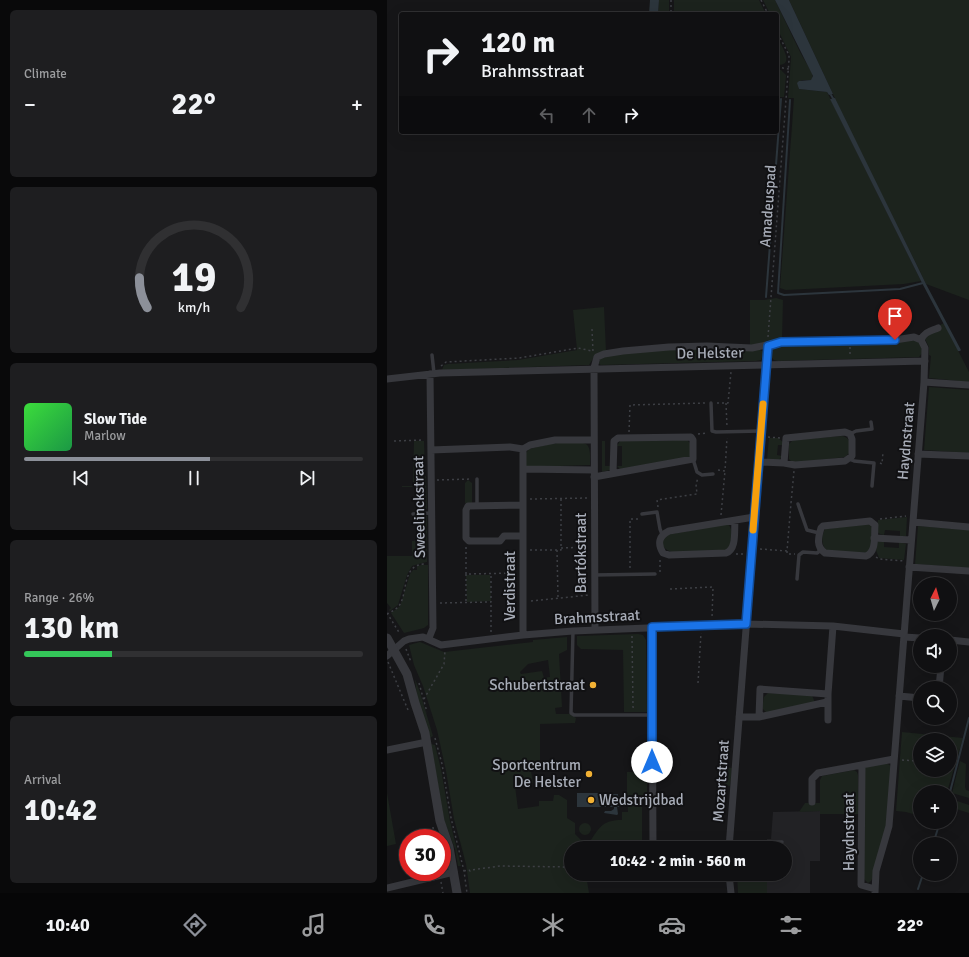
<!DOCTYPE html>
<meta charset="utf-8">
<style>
body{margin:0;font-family:Signika,sans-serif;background:#1e1e20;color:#f1f3f6;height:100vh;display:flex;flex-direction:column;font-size:15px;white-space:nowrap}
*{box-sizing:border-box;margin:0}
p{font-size:13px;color:#9c9d9f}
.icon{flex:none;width:22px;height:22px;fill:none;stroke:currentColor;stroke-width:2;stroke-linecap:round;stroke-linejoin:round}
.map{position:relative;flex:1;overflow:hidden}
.details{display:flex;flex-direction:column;gap:10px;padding:10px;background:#09090a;width:387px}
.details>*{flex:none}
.banner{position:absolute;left:12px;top:12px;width:380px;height:122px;border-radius:4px;box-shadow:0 4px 16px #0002,0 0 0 1px #303032;background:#101012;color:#f1f3f6;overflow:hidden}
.needle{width:26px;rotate:5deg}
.controls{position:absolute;left:526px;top:577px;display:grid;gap:8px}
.controls a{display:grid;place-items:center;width:44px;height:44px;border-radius:50%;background:#101012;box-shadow:0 4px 16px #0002,0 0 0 1px #303032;font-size:20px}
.speed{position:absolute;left:12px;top:829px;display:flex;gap:8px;font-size:20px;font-weight:700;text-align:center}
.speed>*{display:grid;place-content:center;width:52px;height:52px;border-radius:50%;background:#101012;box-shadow:0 4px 16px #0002,0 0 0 1px #303032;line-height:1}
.speed .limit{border:6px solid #d22;background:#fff;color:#111}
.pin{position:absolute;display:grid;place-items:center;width:34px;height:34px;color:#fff;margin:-41px -17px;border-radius:50% 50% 50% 0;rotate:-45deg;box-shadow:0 0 4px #0007}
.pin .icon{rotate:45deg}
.me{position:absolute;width:44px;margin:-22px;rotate:0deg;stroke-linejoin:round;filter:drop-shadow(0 0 3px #0008)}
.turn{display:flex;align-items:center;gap:14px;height:84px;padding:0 16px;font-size:18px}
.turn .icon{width:52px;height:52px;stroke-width:2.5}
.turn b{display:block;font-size:28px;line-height:34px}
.lanes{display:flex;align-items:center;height:38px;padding:0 16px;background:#0003;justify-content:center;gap:20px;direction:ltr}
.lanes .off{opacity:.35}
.big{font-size:30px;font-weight:700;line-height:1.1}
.details .card{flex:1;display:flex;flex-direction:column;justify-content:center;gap:6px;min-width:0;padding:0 14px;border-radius:6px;background:#1e1e20}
.details .dial{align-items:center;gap:0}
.dial svg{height:104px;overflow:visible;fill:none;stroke:#303032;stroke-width:7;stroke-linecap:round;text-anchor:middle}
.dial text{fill:#f1f3f6;stroke:none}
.song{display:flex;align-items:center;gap:12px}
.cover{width:48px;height:48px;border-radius:6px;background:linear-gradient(135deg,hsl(120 70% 55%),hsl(140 70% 35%))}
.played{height:4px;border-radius:2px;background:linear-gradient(90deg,#8c9099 55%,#303032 55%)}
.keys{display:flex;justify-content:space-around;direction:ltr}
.heat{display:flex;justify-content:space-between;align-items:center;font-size:22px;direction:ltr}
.charge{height:6px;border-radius:3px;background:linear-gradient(90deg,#34c759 26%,#303032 0)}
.trip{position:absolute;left:177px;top:841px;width:228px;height:40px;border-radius:20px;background:#101012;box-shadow:0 4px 16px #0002,0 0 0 1px #303032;font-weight:700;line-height:40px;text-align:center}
.dock{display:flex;height:64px;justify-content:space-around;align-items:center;background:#060607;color:#9c9d9f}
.dock .icon{width:28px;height:28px}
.dock .on{color:#8c9099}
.dock b{font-size:18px;color:#f1f3f6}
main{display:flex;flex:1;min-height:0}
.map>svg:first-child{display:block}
.built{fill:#222225}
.green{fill:#1c231d;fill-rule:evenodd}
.water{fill:#2c353c}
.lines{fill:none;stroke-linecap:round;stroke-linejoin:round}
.stream{stroke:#2c353c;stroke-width:2}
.path{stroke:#3d3f44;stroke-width:1.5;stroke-dasharray:2 3;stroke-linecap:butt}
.service{stroke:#37383d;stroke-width:3.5}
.minor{stroke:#37383d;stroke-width:7}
.tertiary{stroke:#37383d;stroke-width:9}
.route-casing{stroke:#114b97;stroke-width:10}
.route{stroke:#1a73e8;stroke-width:7}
.slow{stroke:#f59e0b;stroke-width:7}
.poi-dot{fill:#f2b134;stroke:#111113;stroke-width:1.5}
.labels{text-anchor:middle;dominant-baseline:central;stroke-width:4;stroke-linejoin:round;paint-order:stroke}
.street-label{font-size:15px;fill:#a8adb8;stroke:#111113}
.poi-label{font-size:15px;fill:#a8adb8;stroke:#111113;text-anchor:end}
</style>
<main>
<section class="details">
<div class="card"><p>Climate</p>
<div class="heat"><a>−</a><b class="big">22°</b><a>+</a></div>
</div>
<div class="card dial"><svg viewBox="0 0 100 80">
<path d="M14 69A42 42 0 1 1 86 69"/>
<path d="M14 69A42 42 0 0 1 8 46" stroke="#8c9099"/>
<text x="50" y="56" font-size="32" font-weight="700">19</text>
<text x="50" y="72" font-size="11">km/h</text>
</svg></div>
<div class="card">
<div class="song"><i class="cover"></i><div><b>Slow Tide</b><p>Marlow</p></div></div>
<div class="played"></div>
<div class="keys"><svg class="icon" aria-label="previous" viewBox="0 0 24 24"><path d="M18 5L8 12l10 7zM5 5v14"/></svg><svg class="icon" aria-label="pause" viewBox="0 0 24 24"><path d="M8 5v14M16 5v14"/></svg><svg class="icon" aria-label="next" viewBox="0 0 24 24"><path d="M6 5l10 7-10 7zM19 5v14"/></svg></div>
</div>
<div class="card"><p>Range · 26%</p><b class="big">130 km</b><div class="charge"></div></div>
<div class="card"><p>Arrival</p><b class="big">10:42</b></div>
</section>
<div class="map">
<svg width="582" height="893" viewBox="0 0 582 893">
<rect width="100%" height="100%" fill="#161618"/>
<path class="built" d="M433,811v50h-10v32h-43v-19h18v-26h-18v-9h4l2,-27z"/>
<path class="green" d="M272,0h10v14h-11z
M287,0h85l7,14h-92z
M376,0h12l25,52 12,21 1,6 -2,1h-9l-4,3 1,6 28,3 94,189 -17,3 -118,6 -6,-2 14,-190h-6l3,-41 -14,-29v-14h-7z
M402,0h180v300l-43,-16 -80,-162z
M390,37c4,8 19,29 0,28z
M390,70h4l5,5 -2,22h-5v-14l-2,-4z
M389,298l7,2 -1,40 -32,6v-46h14z
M217,307l2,44 -12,6 -5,8 -147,5 2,-5 4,-1 70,-4 59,-10 -4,-40z
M557,323l25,49v10l-40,-4 2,-22 -2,-1v-8l-4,-8 15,-14z
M528,340l6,4 2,8 -4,5 -141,4 -4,-1 -4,-4 1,-9 9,-2z
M277,349l96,1 4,2 -3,8 -5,1 -155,4 -2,-1 1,-6c20,-6 43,-7 64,-9z
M542,387l40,3v63l-45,-3z
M455,436c10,2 8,10 7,17l-4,4 -52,6 -4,-4v-15l4,-4z
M382,438h9l5,4v3h-5l-1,10 5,1 -3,4h-12z
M300,440c6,5 5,12 2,18l-68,12 -4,-4h5v-20h-5l3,-5z
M27,441h10l1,33 -12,10z
M215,441h3v25h6l-1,4 -8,2z
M178,442c23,1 26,-2 25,23l-64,2v-14l3,-4 21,-5z
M39,476l1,33h-5v-22h-20v-1h12z
M81,480l4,3v20h-7v-20z
M35,516h5v46l-5,1 -10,3 -5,9 -9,30 -8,6 -1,-1 2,-2 -4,-5v-47h25v-15h2l3,-3 5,-1z
M520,517l-1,19h-6v-5l-15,-1 -1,5 -4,-1 -3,-2 1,-12z
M340,524c7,4 4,14 3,22l-5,5 -53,1c-10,-3 -13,-9 -6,-17z
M481,524l4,3 -1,23 -3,3 -41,-2c-6,-6 -6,-15 -2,-22z
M531,526l51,4v38l-54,-4z
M492,541h5v6l15,1v-6l7,2 -2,16 -25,-2 -3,-8 1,-8z
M34,565h7v60l-4,3 -20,5 -13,-20 9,-7 10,-32 3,-4h4v-4z
M79,575h24l1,26 -24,1z
M251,634l5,1 3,5 1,72h-23l-1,-62 -42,-1 -4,-4v-9z
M180,637v13l-8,4 3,53 -7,1 1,6h14l6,4 -1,5 -35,1v46l-9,1 2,12 -18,3 3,23 21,-3v-5h14l1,-6h5l8,5v18l8,5v11l6,6h10c9,-14 13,-20 31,-20v-8h6v-7l14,-1v44h-71v26h20l-5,1 3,18h-119l-4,-29 -12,-45 -8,-48 -9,-41 -14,-44 -9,-21 -5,-20 11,-3 24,10 89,-10v-2zM161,660l2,17 -6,1 -2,-7 -21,3 -1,-2 8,-8z
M28,679l5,13 13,44 -3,2 -13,-41z
M381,693l44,2 3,8 -48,10 -5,-5 2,-11z
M515,732l61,6 -16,54h-27v24l-14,-4 -10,-1zM533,740h30v30h-30z
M44,744l4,1 6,24 9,52 11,45h-3l-3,-17 -11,-29z
M260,745v22h-6l-1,-21z
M573,761l6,3 -1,23 1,3 3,1v7l-17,-5z
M499,763l5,3 -5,63 -14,50 -1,2 -3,2 -4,-4 1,-111 2,-1z
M339,767l6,1 -2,18 -6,-1z
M467,770l3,2 1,3 1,39h-39v-3l-21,1 6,-9h15v-23l2,-4z
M240,772h20v21l-6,6 -14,1z
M0,793l9,51 -9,2z
M564,799l18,6v8l-19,-6z
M192 829a6 6 0 1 1 12 0a6 6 0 1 1-12 0Z
M350,874h30v19h-29z"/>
<path class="water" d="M263,0h9l-1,14h-9z
M388,0h14l44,94 -4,1 -2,-3 -28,-3 -2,-6 2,-2 12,-1 2,-4z
M448,98l91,186 35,66 -1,1h-2l-37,-70 -91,-182z
M190,793h28l1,14h-29z
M222,794h9v2l4,1v6h-2l-1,4h-2l1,7 -1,1 -13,-2 1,-2h6l3,-2v-2h-4z"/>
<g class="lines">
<path class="stream" d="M444,95l3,5
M403,100l-12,193 6,2 116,-6 23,-6
M379,297l15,-198
M563,792l19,-74
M546,844l7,-22
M531,889l5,-15"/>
<path class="path" d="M284,0v14
M374,0l7,14
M390,67l12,2
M205,329l1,23
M381,337l21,-277v-5l-12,-23
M463,347v8
M54,366l5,-4 73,-4 59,-10 14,3
M330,403h11l3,-31
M339,403l1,24
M242,432l1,-27 77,-2
M311,434l10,-1
M381,437l12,1
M7,441l30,-1
M493,463l2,1 1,-12
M331,470l7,1 2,-33
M50,480l35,-1
M143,499l59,-1
M404,503l3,-32
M271,507l-1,-7 40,-6 -1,-10 2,-6
M334,515l4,-44
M493,519l26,-3
M79,547v27l51,-1
M174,548l28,-1
M373,549l27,2 4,-48
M143,550h31v-52
M170,550l1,48
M400,551v3h8
M349,554h8
M489,557l3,2 25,2
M273,560v12
M243,568v-49h10
M79,574v28
M283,589l43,-2 -1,31
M144,601l58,-6
M53,603l51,-1v-28
M0,613l13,21
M0,614c4,-2 8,-4 11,-7 11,-12 2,-42 27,-43
M104,632v-30
M245,636l1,71 2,3
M19,649l5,13
M1,662l20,48
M32,683l8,29
M311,683l3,-50
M37,699l20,-35 1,-13
M48,738l7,26 9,54 13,53 3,22
M515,760l14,1
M46,827l1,11
M77,871l5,-1 1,1 1,-1 29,-4 71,1
M193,874l2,3 16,-3
M54,882l2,11"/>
<path class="service" d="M45,355l2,18
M324,403l1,28 4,1 45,-1
M463,434l6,-3 16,-2 -1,-7
M306,459l4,13 5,3 11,-1
M462,459l5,2 20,2 -2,23
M90,479v27
M411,504l9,26 12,3
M26,514l18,-1
M255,514l15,-2 3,17 2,5
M207,575l61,-1
M410,579l2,-24 4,-3 14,1 4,-3
M186,631l-2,82 3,2h78
M342,842h53"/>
<path class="minor" d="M534,340c3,-8 10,-9 17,-12
M0,379l53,-6 485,-12
M537,382l45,3
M136,449v186
M44,450l79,-3 13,2 7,-4 25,-5h39
M531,454l51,2
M372,462l25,1 11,2 50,-4 7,-5v-17l-2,-5 -5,-2 -59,6 -2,25
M136,469l71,1
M207,477l99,-18v-19l-2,-3 -73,1 -4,3 -1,32
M135,505l-54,1 -2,4v28l3,3h31l4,-5h19
M348,521c-1,10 2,28 -9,32l-57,2 -6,-2c-6,-10 -4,-17 6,-22l85,-14
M483,521l5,4c-1,10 2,27 -9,31l-41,-3c-9,-6 -7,-15 -4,-25l2,-2z
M526,522l56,5
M487,538l37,2
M522,567l60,4
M265,627l1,221
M208,630l-1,-262 3,-11 7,-3 19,-3 46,-4 38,-1 45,2 29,-6 114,-2 19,-3 7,3 4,8 -1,34 -35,444 -13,45 -1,22
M517,637l16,1
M42,638l4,-10 -3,-254
M563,640l19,2
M0,656l17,-15 5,-2 14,-2 18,8 82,-10 50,-4 173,-7 87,2 71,8
M552,688l2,-22
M512,696l21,2
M352,717h20l1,-28 68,5
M372,717l68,-15
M441,720v-26l5,-68
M0,750l40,-8
M475,765l-1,120 14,4
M425,802v-23l6,-6 76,-14
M342,848l39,-502
M276,874l66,2
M342,874l2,19
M0,888l67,-16"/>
<path class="tertiary" d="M0,638l20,36 8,29 10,30 15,88 9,26 8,46"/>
</g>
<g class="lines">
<defs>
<path id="route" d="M265,762v-135l94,-3 22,-278 13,-4 114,-2"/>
</defs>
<use href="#route" class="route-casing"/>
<use href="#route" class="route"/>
<path class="slow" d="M366,530l10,-126"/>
</g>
<g class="poi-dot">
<circle cx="206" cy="685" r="4"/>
<circle cx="202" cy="774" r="4"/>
<circle cx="204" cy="800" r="4"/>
</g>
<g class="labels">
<g class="street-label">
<text transform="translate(381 206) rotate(-86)">Amadeuspad</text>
<text transform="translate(323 353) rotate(-1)">De Helster</text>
<text transform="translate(519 441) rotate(-85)">Haydnstraat</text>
<text transform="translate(32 507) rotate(-91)">Sweelinckstraat</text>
<text transform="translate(194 553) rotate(-90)">Bartókstraat</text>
<text transform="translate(123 586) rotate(-90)">Verdistraat</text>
<text transform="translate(210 617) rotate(-3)">Brahmsstraat</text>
<text transform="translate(334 781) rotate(-86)">Mozartstraat</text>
<text transform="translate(462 832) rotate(-90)">Haydnstraat</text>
</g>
<g class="poi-label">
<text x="198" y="685">Schubertstraat</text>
<text x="194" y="765">Sportcentrum<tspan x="194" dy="17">De Helster</tspan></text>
<text x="212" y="800" text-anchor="start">Wedstrijdbad</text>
</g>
</g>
</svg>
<div class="controls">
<a><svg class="needle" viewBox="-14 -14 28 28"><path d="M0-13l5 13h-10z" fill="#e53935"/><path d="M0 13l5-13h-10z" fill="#9c9d9f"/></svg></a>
<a><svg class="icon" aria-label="sound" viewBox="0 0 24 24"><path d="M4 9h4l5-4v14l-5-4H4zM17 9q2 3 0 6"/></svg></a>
<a><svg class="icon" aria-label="search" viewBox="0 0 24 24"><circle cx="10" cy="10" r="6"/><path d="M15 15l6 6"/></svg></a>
<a><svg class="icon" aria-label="layers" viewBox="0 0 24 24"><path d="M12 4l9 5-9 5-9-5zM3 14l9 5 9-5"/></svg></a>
<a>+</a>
<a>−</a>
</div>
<div class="speed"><div class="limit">30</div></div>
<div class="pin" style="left:508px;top:340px;background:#d93025"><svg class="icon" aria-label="arrive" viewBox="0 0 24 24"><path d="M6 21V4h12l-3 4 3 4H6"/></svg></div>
<svg class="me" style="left:265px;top:762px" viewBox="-20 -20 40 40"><circle r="19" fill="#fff"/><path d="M0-13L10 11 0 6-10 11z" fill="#1a73e8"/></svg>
<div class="trip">10:42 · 2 min · 560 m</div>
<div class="banner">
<div class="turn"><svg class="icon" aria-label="right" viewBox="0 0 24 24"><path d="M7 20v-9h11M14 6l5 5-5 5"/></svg><div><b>120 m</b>Brahmsstraat</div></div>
<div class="lanes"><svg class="icon off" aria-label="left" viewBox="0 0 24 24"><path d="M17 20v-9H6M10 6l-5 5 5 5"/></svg><svg class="icon off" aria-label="ahead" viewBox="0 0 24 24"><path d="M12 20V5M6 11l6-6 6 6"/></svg><svg class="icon" aria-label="right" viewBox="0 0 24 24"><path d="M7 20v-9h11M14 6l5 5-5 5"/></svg></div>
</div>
</div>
</main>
<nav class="dock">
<b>10:40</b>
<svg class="icon on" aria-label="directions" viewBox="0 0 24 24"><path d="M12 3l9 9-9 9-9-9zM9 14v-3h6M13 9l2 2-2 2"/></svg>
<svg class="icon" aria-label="music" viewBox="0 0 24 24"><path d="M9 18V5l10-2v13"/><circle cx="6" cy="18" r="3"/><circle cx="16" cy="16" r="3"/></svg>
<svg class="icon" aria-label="phone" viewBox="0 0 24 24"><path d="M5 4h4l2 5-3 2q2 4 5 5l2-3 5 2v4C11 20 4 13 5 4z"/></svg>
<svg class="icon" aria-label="climate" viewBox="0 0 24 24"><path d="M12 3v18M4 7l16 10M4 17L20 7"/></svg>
<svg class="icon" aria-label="car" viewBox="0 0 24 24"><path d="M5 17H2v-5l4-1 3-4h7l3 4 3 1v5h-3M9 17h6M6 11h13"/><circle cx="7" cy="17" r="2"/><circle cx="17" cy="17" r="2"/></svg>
<svg class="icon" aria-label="filters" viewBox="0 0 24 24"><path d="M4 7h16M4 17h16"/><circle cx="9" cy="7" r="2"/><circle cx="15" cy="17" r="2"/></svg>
<b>22°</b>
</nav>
